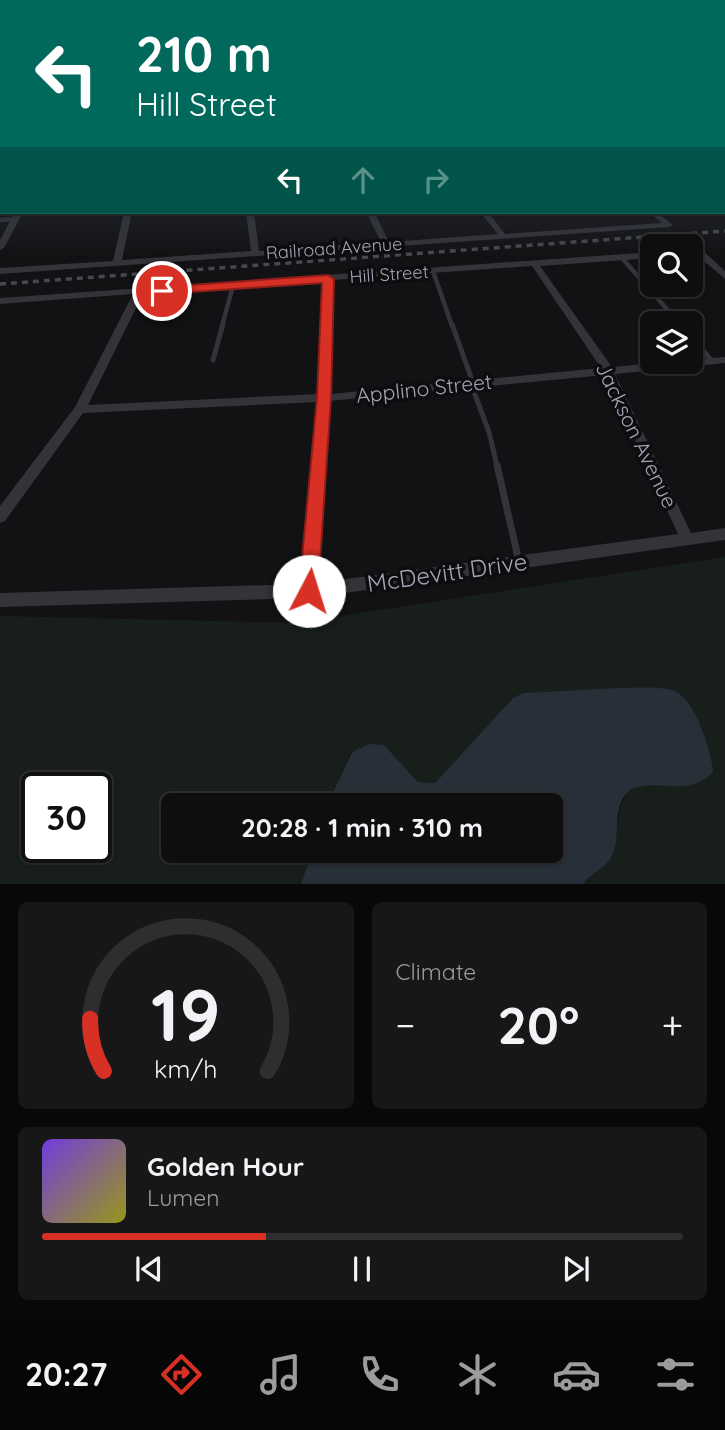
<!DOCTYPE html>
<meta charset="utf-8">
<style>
body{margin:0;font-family:Quicksand,sans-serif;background:#171718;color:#f1f3f6;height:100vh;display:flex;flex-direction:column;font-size:26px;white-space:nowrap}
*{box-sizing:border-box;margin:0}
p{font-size:23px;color:#9b9c9e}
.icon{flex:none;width:38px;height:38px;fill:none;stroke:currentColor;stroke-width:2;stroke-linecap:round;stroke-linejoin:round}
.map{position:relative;height:884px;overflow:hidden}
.side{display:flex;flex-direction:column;gap:18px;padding:18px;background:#080808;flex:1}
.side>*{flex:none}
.hud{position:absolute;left:0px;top:0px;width:726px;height:214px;box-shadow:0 2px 5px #0004,0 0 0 2px #2e2e2f;background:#00695c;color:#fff;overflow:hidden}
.controls{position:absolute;left:640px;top:234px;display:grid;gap:14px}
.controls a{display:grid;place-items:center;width:63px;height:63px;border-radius:10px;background:#0e0e0f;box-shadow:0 2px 5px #0004,0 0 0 2px #2e2e2f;font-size:35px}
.speed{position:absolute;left:21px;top:772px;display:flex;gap:14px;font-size:35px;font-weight:700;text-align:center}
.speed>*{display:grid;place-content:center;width:91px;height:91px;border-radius:50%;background:#0e0e0f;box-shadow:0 2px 5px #0004,0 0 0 2px #2e2e2f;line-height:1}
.speed .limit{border:4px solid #111;border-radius:10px;background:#fff;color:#111}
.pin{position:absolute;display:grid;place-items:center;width:60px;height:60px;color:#fff;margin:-30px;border:4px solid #fff;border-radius:50%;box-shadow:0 2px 7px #0007}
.me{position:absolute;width:77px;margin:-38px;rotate:5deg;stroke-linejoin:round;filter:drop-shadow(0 0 5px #0008)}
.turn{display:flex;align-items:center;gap:24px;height:147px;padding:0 21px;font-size:32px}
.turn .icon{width:91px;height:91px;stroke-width:2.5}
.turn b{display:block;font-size:49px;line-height:60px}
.lanes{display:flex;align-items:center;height:66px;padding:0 21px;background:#0003;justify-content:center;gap:35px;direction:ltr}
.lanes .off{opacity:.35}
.big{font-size:52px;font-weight:700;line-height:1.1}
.side .card{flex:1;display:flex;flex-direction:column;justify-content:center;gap:10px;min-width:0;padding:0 24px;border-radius:10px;background:#171718}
.side .dial{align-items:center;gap:0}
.dial svg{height:182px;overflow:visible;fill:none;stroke:#2e2e2f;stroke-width:7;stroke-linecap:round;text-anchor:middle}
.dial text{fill:#f1f3f6;stroke:none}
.song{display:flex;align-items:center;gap:21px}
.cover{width:84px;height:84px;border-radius:10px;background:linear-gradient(135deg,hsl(260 70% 55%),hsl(60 70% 35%))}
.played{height:7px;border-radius:4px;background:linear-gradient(90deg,#d93025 35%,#2e2e2f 35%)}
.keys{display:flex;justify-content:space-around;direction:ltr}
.heat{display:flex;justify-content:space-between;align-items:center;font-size:38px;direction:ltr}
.side .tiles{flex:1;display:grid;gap:18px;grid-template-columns:1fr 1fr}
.card:last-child{grid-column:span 2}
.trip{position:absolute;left:161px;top:793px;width:402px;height:70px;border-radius:10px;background:#0e0e0f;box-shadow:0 2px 5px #0004,0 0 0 2px #2e2e2f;font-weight:700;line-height:70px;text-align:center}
.tabs{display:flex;height:112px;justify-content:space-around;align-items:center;background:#060606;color:#9b9c9e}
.tabs .icon{width:49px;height:49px}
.tabs .current{color:#d93025}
.tabs b{font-size:32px;color:#f1f3f6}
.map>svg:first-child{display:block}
.green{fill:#181f1a;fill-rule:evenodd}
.water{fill:#272f39}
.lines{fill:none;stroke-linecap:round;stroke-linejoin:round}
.lane-far2{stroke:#333339;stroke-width:4.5}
.lane-far1{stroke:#333339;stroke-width:5}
.lane{stroke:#333339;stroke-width:7}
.street{fill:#333339;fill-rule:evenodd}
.rail{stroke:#46474f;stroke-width:3.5;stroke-dasharray:6 5;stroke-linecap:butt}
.shaded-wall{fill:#1d1d20}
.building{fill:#3a3b40;stroke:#4a4c53;stroke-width:2}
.route{fill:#d93025;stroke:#8d1f18;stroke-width:2}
.labels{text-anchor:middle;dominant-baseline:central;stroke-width:7;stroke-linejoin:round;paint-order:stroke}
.far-street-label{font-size:18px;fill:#a2a6b6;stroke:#0d0d0f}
.street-label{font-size:21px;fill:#a2a6b6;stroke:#0d0d0f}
.near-street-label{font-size:24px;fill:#a2a6b6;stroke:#0d0d0f}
</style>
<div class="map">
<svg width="725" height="884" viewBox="0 0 725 884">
<rect width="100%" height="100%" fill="#121214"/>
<path class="green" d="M725,557v327h-142l29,-27 8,-48 6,-15 11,-8 40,1 28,-52 -23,-40 -66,-7 -93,5 -10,5 -78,85 -17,-1 -34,-37 -33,7 -24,53h-154v45l139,1 -11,33h-301v-268l295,7zM37,788h59v59h-59z"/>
<path class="water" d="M616,688c17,0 39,-2 56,2 22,5 40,62 41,82 -26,29 -69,2 -87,22 -15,17 -4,46 -15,64 -6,10 -21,16 -28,26h-282l11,-33 239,-1v-45h-224l25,-53 17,-8 15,1 34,37 17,1 78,-85 10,-5z"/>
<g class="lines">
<path class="lane-far2" d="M0,220l15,-1
M621,257l59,67
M433,271l19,55
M222,326l11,-40"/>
<path class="lane-far1" d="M452,324l21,59
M691,337l21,24
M213,360l10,-36
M471,384l18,48 8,34"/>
<path class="lane" d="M497,465l22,97"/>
<path class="street" d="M724,154h1v5h-1z
M15,212h8l-19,36 -4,2v-10z
M124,212h8l-10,48 129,-9 -5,-39h8l5,39 122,-9 -15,-30h8l15,30 109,-8 -18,-22h8l17,22 157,-11 -13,-11h8l16,13 -4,2 -669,47v-6l113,-7z
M691,249h10l24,22v8l-29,-25h-5z
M653,252v6l-113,8 72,101 53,-5h26v-2l34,-3v6l-110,11 76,159 34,-5v12l-416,58 -309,9v-14l302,-9 16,-182 -235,11 -78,108 -5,2v-17l75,-99 58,-113 -133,10v-6zM532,266l69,102 -271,26 2,-114zM323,281l-5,113 -230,11 55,-111zM605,375l73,159 -361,49 12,-182z"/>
<path class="rail" d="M0,284l725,-53"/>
</g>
<path class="shaded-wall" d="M2,181v28l-2,3v-28z"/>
<path class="building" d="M0,141h2v40l-2,3z"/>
<linearGradient id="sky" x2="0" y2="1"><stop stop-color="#0a0a0b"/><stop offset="0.52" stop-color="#333945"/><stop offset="1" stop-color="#333945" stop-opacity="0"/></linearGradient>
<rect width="725" height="255" fill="url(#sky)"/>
<path class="route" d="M328,275l6,4 -3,119 -13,193 -2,6 -7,3 -8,-3 -2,-6 18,-193 5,-115 -160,11 -6,-3 6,-4z"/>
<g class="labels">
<g class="far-street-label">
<text transform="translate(334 248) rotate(-4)">Railroad Avenue</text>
<text transform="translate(389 274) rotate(-4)">Hill Street</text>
</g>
<g class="street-label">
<text transform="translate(424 388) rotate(-6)">Applino Street</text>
<text transform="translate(637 435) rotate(64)">Jackson Avenue</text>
</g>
<g class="near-street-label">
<text transform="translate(447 572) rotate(-8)">McDevitt Drive</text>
</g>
</g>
</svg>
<div class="controls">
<a><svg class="icon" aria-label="search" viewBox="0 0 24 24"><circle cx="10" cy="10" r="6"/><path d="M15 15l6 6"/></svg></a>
<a><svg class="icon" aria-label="layers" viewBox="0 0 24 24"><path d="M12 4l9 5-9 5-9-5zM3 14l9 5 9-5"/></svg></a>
</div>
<div class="speed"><div class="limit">30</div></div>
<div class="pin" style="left:162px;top:291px;background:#d93025"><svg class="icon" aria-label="arrive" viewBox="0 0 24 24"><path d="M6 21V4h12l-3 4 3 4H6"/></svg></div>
<svg class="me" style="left:309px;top:591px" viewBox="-20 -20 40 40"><circle r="19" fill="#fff"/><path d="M0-13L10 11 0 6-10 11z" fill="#d93025"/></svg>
<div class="trip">20:28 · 1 min · 310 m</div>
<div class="hud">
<div class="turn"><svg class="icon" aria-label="left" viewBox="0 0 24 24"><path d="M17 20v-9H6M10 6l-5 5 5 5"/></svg><div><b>210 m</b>Hill Street</div></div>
<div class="lanes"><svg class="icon" aria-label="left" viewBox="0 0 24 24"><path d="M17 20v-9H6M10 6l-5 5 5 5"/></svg><svg class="icon off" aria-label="ahead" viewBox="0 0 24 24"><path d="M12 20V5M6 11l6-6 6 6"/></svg><svg class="icon off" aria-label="right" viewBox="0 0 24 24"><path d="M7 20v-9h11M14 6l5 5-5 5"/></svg></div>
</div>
</div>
<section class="side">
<div class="tiles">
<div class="card dial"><svg viewBox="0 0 100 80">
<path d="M14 69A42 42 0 1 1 86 69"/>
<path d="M14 69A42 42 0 0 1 8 46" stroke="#d93025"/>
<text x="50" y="56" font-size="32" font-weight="700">19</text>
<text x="50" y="72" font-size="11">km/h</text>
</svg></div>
<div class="card"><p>Climate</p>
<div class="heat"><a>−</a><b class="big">20°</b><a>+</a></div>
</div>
<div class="card">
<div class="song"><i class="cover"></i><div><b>Golden Hour</b><p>Lumen</p></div></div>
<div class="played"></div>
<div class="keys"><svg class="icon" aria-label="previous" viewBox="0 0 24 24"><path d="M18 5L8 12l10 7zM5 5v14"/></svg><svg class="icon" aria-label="pause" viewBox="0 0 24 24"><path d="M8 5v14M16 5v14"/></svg><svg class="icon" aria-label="next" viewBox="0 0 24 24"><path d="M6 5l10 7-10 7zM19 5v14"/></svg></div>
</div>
</div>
</section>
<nav class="tabs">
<b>20:27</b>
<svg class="icon current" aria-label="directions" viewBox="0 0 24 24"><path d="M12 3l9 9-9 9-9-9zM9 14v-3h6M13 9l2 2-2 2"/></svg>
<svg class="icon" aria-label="music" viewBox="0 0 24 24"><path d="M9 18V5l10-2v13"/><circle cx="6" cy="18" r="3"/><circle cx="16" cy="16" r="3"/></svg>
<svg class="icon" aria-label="phone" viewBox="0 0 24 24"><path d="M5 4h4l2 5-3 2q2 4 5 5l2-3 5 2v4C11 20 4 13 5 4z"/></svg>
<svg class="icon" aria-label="climate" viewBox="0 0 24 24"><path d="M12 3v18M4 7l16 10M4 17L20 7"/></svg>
<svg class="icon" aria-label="car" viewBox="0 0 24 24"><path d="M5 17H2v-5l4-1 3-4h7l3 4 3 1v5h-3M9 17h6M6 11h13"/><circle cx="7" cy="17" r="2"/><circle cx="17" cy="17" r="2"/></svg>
<svg class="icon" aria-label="filters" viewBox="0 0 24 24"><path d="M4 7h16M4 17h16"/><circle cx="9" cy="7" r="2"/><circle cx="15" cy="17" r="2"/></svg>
</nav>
